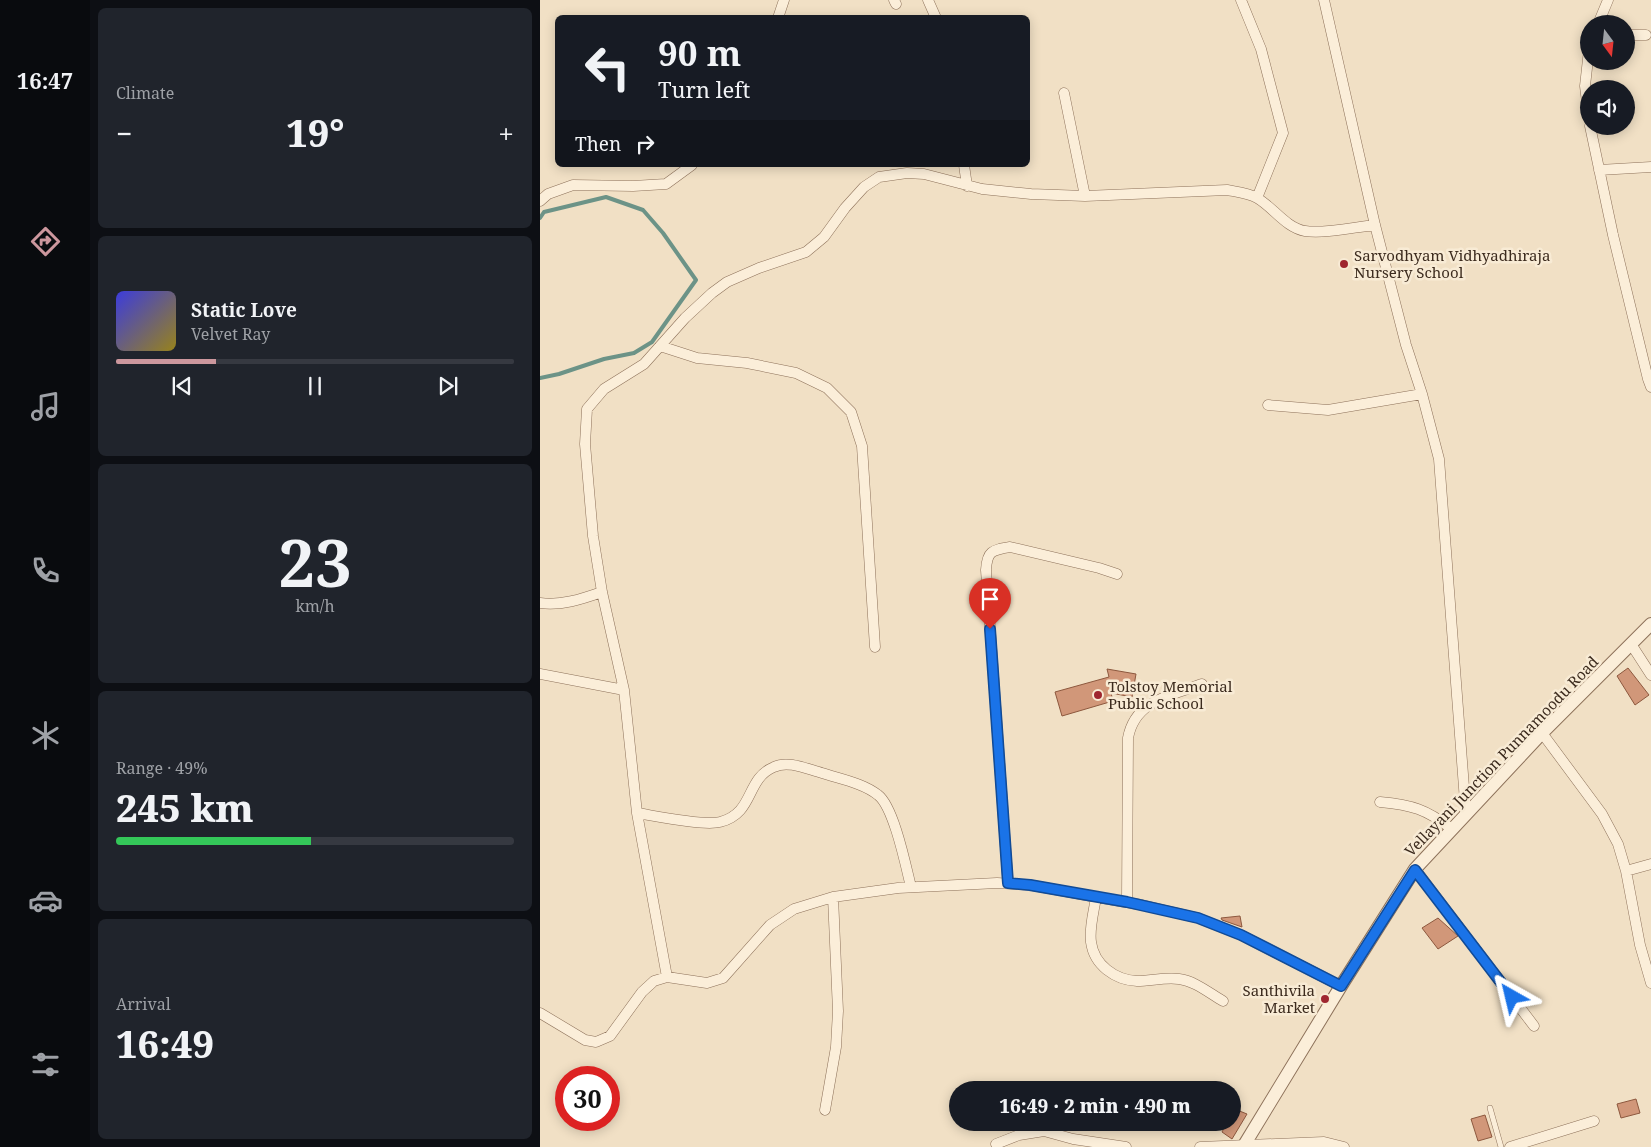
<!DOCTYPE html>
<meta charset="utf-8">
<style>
body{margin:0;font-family:"Noto Serif",serif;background:#20242c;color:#f1f3f6;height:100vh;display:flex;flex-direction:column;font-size:19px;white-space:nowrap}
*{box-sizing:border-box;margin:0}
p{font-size:16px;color:#9ea1a6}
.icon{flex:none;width:28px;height:28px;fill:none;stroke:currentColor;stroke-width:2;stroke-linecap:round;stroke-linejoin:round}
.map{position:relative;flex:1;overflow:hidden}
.side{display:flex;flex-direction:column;gap:8px;padding:8px;background:#0d0f14;width:450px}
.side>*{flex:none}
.hud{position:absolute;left:15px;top:15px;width:475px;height:152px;border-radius:8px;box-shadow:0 2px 12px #0003;background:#171b24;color:#f1f3f6;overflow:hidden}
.needle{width:32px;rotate:165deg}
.controls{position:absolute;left:1040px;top:15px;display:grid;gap:10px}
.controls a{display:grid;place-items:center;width:55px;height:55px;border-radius:50%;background:#171b24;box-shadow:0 2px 12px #0003;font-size:25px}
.speed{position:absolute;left:15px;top:1066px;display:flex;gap:10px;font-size:25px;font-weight:700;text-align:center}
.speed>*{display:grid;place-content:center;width:65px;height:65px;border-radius:50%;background:#171b24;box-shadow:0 2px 12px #0003;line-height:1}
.speed .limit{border:8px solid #d22;background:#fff;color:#111}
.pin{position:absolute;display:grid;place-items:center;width:42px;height:42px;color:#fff;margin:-51px -21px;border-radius:50% 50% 50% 0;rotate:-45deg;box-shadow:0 0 5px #0007}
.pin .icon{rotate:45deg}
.me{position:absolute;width:55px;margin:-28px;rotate:323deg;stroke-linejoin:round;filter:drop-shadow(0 0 4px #0008)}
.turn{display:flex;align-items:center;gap:18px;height:105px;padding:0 20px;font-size:22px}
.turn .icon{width:65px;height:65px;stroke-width:2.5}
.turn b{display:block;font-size:35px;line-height:42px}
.then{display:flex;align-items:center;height:48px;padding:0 20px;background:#0003;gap:10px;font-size:19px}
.big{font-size:38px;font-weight:800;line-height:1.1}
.side .tile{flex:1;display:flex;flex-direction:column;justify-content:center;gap:8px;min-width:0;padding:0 18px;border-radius:8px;background:#20242c}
.side .dial{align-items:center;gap:0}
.dial b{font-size:65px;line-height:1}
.song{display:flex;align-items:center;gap:15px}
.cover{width:60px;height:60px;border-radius:8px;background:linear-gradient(135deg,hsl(240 70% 55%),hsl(50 70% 35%))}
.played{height:5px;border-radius:2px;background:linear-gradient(90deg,#cc979d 25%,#363941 25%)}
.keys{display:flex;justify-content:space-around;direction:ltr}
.heat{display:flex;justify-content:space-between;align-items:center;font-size:28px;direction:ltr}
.charge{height:8px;border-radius:4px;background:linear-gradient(90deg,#34c759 49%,#363941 0)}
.trip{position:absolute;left:409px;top:1081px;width:292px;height:50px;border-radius:25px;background:#171b24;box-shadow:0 2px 12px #0003;font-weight:800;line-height:50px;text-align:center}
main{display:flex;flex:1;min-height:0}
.tab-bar{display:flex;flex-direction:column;width:90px;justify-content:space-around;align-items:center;background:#090b0e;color:#9ea1a6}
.tab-bar .icon{width:35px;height:35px}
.tab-bar .selected{color:#cc979d}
.tab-bar b{font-size:22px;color:#f1f3f6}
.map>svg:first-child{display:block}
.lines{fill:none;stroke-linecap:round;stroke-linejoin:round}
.stream{stroke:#6c9387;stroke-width:4}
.building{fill:#d19779;stroke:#8d583e}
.service-casing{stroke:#8d715a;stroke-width:6}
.minor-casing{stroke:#8d715a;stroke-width:11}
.tertiary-casing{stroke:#8d715a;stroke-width:14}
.service{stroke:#fbeed9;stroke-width:5}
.minor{stroke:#fbeed9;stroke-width:10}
.tertiary{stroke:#fbeed9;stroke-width:12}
.route-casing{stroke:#114b97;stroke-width:12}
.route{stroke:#1a73e8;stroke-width:9}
.poi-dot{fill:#9f2630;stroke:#f8ebd5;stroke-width:2}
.labels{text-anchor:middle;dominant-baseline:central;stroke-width:5;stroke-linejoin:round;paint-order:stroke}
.poi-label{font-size:15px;fill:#3c2b1e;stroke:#f8ebd5;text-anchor:start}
.street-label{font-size:15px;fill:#3c2b1e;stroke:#f8ebd5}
</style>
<main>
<nav class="tab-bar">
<b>16:47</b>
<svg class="icon selected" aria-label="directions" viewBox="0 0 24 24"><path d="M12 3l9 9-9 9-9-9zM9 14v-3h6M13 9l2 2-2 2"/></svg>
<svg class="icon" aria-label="music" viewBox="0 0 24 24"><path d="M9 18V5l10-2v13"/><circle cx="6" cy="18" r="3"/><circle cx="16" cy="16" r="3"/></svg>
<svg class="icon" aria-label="phone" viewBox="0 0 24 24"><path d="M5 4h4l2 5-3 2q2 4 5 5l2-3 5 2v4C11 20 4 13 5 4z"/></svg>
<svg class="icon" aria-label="climate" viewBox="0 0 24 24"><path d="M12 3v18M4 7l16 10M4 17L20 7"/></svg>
<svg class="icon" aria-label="car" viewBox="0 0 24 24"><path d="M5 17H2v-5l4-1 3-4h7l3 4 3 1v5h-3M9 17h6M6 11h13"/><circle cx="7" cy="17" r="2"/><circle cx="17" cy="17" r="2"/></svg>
<svg class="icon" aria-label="filters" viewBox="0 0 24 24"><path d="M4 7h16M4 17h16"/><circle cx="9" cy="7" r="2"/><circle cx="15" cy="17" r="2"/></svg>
</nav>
<section class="side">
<div class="tile"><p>Climate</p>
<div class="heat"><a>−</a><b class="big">19°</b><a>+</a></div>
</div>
<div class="tile">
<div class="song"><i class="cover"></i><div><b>Static Love</b><p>Velvet Ray</p></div></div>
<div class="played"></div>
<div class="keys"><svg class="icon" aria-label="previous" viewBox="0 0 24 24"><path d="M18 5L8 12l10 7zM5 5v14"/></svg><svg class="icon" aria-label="pause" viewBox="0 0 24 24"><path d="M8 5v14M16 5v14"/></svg><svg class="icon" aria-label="next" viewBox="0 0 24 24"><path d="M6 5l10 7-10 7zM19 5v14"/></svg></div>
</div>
<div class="tile dial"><b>23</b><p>km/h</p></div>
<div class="tile"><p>Range · 49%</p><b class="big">245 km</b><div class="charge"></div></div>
<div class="tile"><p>Arrival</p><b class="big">16:49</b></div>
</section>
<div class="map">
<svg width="1111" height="1147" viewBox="0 0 1111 1147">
<rect width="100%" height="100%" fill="#f1e0c5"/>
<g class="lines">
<path class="stream" d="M0,218l4,-6 62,-15 37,13 20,23 33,47 -44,62 -18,11 -30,6 -45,15 -19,4"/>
</g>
<path class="building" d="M1088,668l21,27 -14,10 -18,-29z
M567,669l29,5 -4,23 -21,-4 2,8 -51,15 -7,-24 54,-15z
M700,916l2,11 -20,-7 -1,-2z
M898,918l20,18 -20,13 -16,-21z
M1096,1099l4,14 -19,5 -4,-14z
M692,1108l15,6 -15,25 -10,-7 5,-10h5z
M945,1115l7,22 -14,4 -7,-22z"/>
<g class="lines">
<defs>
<path id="service" d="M950,1108l11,39"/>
<path id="minor" d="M354,0l2,4
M388,0l8,18
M701,0l20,49 22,84 -26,65
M784,0l51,225 31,120 16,49 17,65 27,355
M238,18l6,-18
M1058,24l10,-24
M1086,35h20
M1049,50l-4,36 4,32
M524,93l21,103
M1050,126l23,109 35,144 3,8
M424,165l3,21
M1059,170l52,-3
M0,201l8,-7 25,-9 60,1 33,-2 26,-19
M120,346l37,12 50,5 49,10 31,15 24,24 11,34 13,201
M728,405l60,5 94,-16
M0,603c21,3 42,-4 62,-11
M1091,644l20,31
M0,674l84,16
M1002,733l60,81 16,30 8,27 14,74 11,38
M840,802c32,3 46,7 72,27
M97,813c19,3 66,13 83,9 35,-9 25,-43 54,-55 14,-7 33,2 48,6 18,6 41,10 56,22 16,12 28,72 33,92
M875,869l119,157
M1086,871l25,-7
M468,883l-22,-313c1,-19 6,-20 24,-23l89,21 18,6
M556,897c-2,14 -7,31 -5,45 3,23 24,38 46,39 14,0 28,-4 42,-2 16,2 30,14 44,22
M587,902l1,-164c7,-38 42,-42 74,-54
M127,977l-30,-164 -13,-123 -22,-98 -9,-56 -8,-92 2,-35 17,-20 40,-25 41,-46 27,-25 15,-11 32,-14 47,-16 18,-15 21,-29 19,-21 15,-10 28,-4 17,1 58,15 49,5 54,2 142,-6c10,2 21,3 30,8 16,9 29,30 48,33 19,3 50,-4 70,-6
M0,1013l45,27 11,2 14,-6 32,-44 12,-11 13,-4 40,6 16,-5 47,-53 24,-16 39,-12 65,-9 99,-5 33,2 66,12 46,8 56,13 43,17 100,51
M285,1110l11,-63 2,-36 -5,-114
M456,1144l23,-9 25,-4 29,8 53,8
M660,1147l124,-5 20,5
M970,1147l84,-26"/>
<path id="tertiary" d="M703,1147l98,-161 74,-117 127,-136 109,-109"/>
</defs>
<use href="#service" class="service-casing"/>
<use href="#minor" class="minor-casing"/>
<use href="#tertiary" class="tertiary-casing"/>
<use href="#service" class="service"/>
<use href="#minor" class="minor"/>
<use href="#tertiary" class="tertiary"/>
</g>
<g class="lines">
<defs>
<path id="route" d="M450,629l18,254 22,2 97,17 71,16 43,17 100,51 74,-116 97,127"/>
</defs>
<use href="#route" class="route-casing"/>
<use href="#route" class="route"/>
</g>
<g class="poi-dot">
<circle cx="804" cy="264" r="5"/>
<circle cx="558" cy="695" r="5"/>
<circle cx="785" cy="999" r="5"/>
</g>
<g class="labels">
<g class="poi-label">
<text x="814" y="255">Sarvodhyam Vidhyadhiraja<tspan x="814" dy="17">Nursery School</tspan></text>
<text x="568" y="686">Tolstoy Memorial<tspan x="568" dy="17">Public School</tspan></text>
<text x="775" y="990" text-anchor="end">Santhivila<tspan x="775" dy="17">Market</tspan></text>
</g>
<g class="street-label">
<text transform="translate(961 756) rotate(-46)">Vellayani Junction Punnamoodu Road</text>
</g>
</g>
</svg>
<div class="controls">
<a><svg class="needle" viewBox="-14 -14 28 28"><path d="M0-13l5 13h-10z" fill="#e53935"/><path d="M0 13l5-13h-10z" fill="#9ea1a6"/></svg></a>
<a><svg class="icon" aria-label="sound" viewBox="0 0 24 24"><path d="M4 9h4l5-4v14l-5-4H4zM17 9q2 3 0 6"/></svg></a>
</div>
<div class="speed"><div class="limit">30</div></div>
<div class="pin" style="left:450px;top:629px;background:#d93025"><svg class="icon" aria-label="arrive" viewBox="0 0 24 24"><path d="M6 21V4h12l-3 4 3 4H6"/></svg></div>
<svg class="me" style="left:972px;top:997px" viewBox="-20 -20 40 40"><path d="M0-17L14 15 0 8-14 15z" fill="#1a73e8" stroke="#fff" stroke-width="4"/></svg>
<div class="trip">16:49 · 2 min · 490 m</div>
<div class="hud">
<div class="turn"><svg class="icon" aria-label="left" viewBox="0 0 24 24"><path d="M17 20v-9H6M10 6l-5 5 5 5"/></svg><div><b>90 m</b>Turn left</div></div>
<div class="then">Then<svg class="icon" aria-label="right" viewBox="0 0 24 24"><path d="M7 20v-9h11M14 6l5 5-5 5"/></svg></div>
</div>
</div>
</main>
